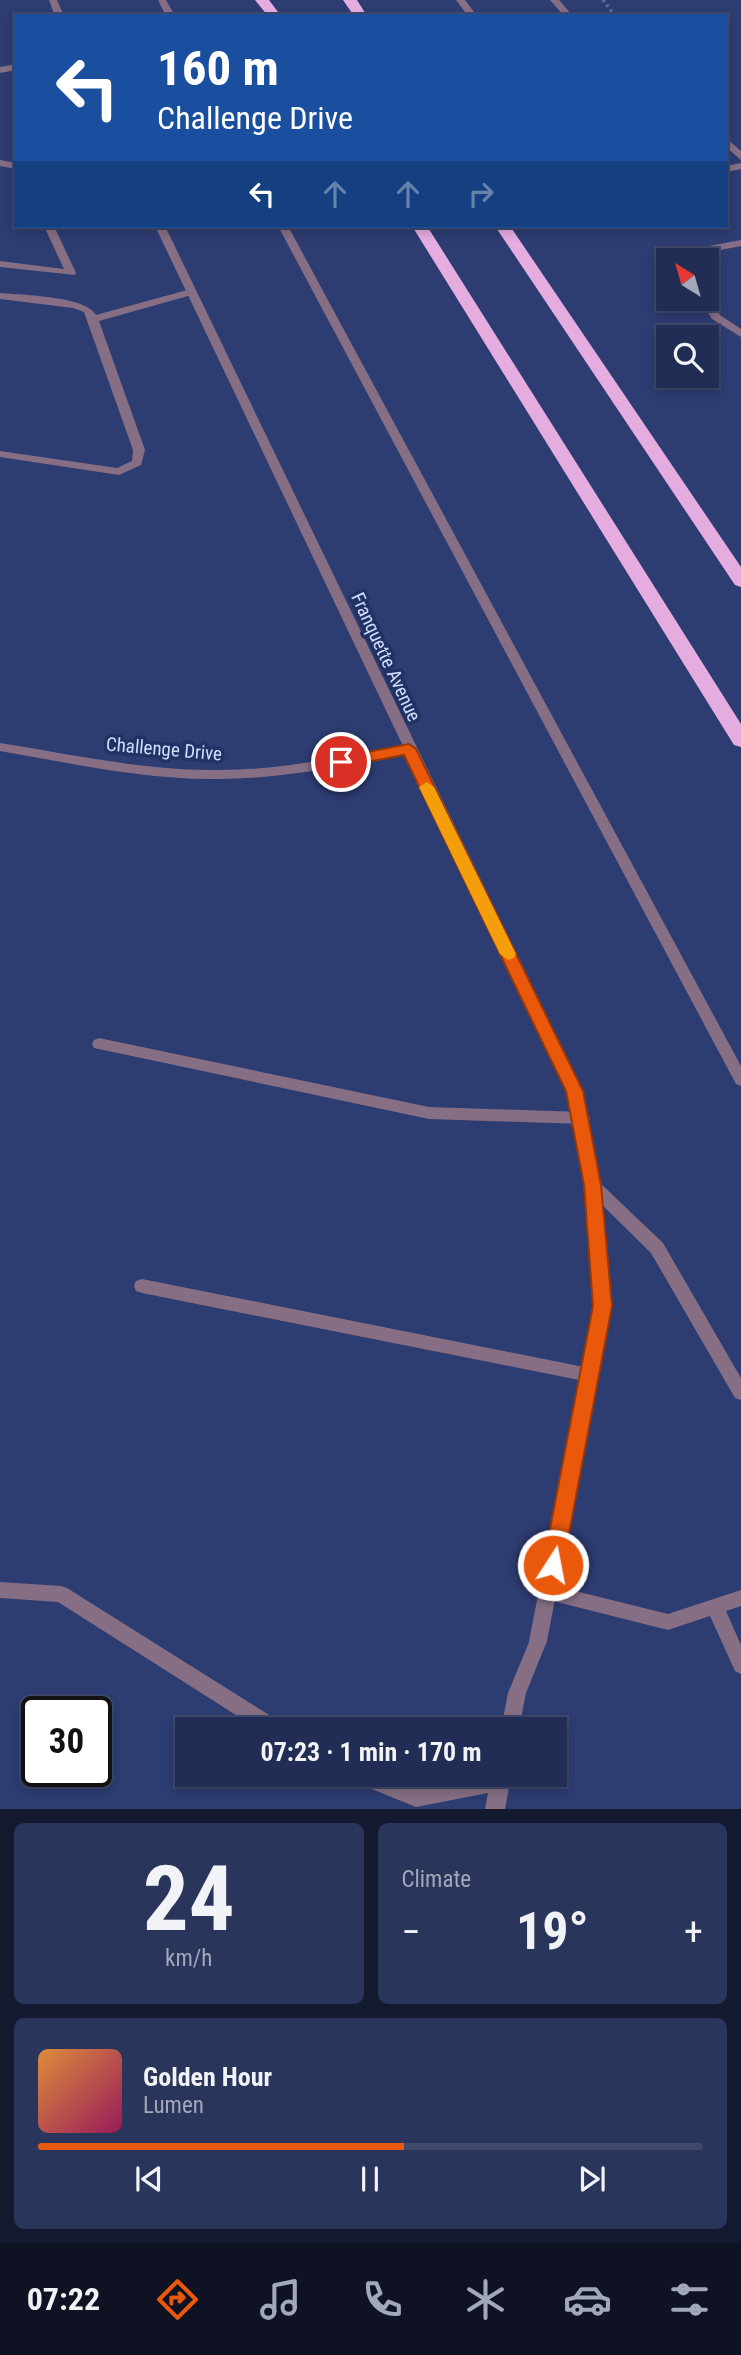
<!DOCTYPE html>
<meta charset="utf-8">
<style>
body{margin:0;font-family:"Roboto Condensed",sans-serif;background:#2a355b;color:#f1f3f6;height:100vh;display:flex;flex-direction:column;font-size:26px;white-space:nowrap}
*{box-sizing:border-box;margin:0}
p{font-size:23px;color:#a2a8b9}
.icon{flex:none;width:38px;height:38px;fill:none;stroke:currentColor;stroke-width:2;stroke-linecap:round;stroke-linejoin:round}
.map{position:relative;height:1809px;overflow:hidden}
.panel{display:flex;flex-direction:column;gap:14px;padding:14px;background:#13192f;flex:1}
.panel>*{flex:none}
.banner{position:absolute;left:14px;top:14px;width:714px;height:214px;border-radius:0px;box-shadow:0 4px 10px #0003,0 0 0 2px #3f496c;background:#1a4fa0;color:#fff;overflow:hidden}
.needle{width:46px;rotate:323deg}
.fabs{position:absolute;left:656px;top:248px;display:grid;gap:14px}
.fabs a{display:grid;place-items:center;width:63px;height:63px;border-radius:0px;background:#222d55;box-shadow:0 4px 10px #0003,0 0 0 2px #3f496c;font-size:35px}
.speed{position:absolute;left:21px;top:1696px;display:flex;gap:14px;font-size:35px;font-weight:700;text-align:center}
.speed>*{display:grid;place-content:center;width:91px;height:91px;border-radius:50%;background:#222d55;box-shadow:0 4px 10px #0003,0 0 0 2px #3f496c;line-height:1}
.speed .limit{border:4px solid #111;border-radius:10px;background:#fff;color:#111}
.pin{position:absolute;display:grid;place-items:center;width:60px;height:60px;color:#fff;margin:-30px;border:4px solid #fff;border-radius:50%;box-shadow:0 2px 7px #0007}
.me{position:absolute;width:77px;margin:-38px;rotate:11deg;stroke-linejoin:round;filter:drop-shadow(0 0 5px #0008)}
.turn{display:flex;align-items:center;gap:24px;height:147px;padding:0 28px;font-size:32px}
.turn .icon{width:91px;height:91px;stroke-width:2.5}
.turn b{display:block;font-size:49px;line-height:60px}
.lanes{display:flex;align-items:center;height:66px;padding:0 28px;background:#0003;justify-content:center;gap:35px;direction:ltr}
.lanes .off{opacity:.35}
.big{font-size:52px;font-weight:700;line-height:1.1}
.panel .widget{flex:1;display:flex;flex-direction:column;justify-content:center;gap:10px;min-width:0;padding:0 24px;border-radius:10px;background:#2a355b}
.panel .dial{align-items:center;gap:0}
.dial b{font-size:91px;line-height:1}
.song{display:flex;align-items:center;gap:21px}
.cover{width:84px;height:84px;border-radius:10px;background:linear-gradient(135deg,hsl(30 70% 55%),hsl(330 70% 35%))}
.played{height:7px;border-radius:4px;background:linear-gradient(90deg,#ea580c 55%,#3f496c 55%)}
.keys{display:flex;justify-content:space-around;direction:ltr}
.heat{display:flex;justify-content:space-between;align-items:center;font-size:38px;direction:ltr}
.panel .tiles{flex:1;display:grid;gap:14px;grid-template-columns:1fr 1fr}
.widget:last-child{grid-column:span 2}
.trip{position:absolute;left:175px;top:1717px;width:392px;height:70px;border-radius:0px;background:#222d55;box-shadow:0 4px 10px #0003,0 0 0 2px #3f496c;font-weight:700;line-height:70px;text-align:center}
.tab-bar{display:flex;height:112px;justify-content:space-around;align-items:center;background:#0e1222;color:#a2a8b9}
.tab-bar .icon{width:49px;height:49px}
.tab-bar .current{color:#ea580c}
.tab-bar b{font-size:32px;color:#f1f3f6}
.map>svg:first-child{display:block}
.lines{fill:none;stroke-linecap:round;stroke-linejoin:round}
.path{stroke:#5f6d9c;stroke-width:3.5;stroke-dasharray:2.5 3.5;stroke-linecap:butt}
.lane{fill:#866f84;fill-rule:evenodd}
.street{fill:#866f84;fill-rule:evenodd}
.highway{fill:#e4acdf;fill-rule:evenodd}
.route{fill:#ea580c;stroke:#983908;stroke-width:2}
.slow{fill:#f59e0b}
.labels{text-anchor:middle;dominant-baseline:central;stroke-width:7;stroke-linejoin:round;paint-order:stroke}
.street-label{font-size:19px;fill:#d2deff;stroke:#233265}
</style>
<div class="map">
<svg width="741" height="1809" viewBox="0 0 741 1809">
<rect width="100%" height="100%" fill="#2d3c71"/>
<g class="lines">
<path class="path" d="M603,0l12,16"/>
<path class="lane" d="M158,0h8l9,16h-9z
M456,0h9l12,16h-9z
M550,0h9l14,16h-9z
M16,64v6l-16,3v-6z
M726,138l15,13v9l-15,-13z
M0,160l16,3v6l-16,-3z
M741,163v6l-15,3v-6z
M44,226h10l22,47 -1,2 -75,-8v-6l64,8z
M278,226h10l453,840v20l-5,-2z
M741,240v6l-62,12 2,3h-11l-3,-5 5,-3z
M191,289l5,3 -1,2 -96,27 46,129 -4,15 -22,10 -119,-18v-6l117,17 15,-7 1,-11 -49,-138 -11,-4 -73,-9v-6c22,2 86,3 96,22z
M707,296l13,19 21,14v8l-29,-18 -12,-20h7z
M99,1038l330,69 153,5 5,2 3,4 -3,4 -5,2 -153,-5 -335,-71 -2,-4 2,-4z
M592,1179l6,2 65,62 78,135v22l-6,-2 -84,-145 -65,-64 -2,-4 2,-4z
M142,1279l447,89 6,2 2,5 -2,5 -6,2 -447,-89 -6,-2 -2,-5 2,-5z
M0,1582l61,4 6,2 215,135 2,6h-26l-200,-127 -58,-4z
M547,1584l121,30 73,-24v16l-15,5 15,34v29l-6,-3 -25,-55 -42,14 -127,-32 -3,-6 3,-6z
M538,1632l6,3 3,6 -21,52 -7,36h-18l7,-36 24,-58z
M350,1774h33l33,15 74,-15 21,2 -6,33h-20l3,-16 -72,14 -64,-26z"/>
<path class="street" d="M49,0h8l7,16h-9z
M155,226h10l418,865 17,94 11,121 -64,335 -3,6 -6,3 -6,-3 -3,-6 66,-335 -11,-121 -17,-94 -160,-337c-65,12 -130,26 -196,25 -71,0 -141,-16 -211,-28v-8c70,11 141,27 212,27 64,1 128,-13 191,-24z"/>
<path class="highway" d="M255,0h14l12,16h-13z
M343,0h14l10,16h-13z
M412,226h15l314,498v23l-7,-2z
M495,226h15l231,341v20l-6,-2z"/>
</g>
<path class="route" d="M409,744l7,5 167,342 18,94 11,121 -49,259 -3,6 -7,3 -8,-3 -2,-6 50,-259 -9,-121 -18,-94 -162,-336 -63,12 -8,-5 8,-5z"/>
<path class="slow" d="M427,782l7,5 82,167 -2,4 -6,2 -8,-6 -81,-167z"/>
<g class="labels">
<g class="street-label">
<text transform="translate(386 657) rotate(65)">Franquette Avenue</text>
<text transform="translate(164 749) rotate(5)">Challenge Drive</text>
</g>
</g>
</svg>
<div class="fabs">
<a><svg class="needle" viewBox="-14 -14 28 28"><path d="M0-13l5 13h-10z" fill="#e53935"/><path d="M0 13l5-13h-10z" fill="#a2a8b9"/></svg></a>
<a><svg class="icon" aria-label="search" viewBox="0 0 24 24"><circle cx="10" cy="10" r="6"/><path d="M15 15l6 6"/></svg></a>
</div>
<div class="speed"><div class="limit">30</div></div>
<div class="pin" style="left:341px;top:762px;background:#d93025"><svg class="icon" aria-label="arrive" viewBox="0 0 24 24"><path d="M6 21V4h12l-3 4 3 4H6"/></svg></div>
<svg class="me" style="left:553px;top:1565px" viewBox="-20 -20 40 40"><circle r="17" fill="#ea580c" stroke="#fff" stroke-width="3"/><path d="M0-11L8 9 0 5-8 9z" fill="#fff"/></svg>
<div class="trip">07:23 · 1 min · 170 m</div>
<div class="banner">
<div class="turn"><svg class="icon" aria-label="left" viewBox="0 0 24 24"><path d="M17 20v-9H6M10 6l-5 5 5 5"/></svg><div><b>160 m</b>Challenge Drive</div></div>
<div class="lanes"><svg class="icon" aria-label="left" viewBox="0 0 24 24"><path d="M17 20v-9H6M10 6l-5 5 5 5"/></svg><svg class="icon off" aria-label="ahead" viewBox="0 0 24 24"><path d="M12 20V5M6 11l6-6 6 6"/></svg><svg class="icon off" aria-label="ahead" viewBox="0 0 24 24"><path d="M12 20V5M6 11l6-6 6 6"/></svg><svg class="icon off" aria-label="right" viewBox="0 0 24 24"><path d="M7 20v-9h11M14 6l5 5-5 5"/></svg></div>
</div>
</div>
<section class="panel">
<div class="tiles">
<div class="widget dial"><b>24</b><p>km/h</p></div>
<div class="widget"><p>Climate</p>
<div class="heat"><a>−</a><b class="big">19°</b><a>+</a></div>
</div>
<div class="widget">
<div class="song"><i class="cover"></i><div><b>Golden Hour</b><p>Lumen</p></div></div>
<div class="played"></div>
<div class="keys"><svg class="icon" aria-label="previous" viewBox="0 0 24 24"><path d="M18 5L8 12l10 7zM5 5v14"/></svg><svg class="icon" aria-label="pause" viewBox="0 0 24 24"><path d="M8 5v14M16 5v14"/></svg><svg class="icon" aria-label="next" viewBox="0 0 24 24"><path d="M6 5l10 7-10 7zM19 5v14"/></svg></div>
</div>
</div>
</section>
<nav class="tab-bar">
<b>07:22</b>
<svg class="icon current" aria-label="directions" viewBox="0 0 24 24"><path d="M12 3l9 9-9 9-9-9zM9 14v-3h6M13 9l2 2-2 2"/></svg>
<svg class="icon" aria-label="music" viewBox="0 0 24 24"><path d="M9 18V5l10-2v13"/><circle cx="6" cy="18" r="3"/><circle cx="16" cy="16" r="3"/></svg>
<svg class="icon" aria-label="phone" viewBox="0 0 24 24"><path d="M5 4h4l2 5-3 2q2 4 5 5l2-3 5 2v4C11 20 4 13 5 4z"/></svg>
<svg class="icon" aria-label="climate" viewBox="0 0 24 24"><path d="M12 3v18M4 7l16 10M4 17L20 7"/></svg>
<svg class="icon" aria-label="car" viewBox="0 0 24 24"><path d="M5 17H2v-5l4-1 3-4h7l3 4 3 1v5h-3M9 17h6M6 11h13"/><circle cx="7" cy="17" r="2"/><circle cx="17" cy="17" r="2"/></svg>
<svg class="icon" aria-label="filters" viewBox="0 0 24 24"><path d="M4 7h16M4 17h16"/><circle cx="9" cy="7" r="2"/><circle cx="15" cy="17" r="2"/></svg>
</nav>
